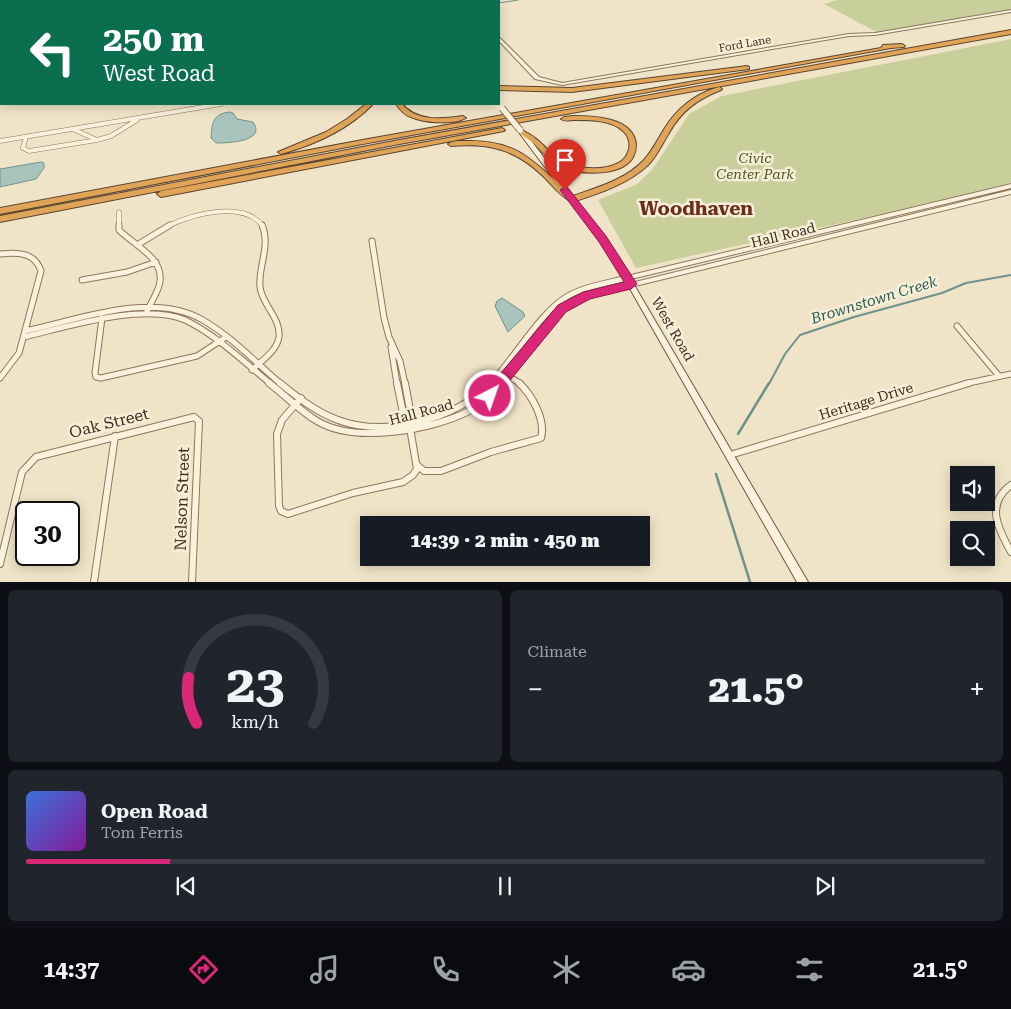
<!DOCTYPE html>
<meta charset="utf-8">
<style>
body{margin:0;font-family:"Roboto Serif",serif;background:#20242c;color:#f1f3f6;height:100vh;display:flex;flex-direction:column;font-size:19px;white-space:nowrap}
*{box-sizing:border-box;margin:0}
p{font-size:16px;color:#9ea1a6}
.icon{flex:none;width:28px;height:28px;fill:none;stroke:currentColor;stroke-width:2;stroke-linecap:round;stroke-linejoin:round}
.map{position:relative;height:582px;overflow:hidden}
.side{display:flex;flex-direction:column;gap:8px;padding:8px;background:#0d0f14;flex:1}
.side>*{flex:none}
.guide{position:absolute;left:0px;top:0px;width:500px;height:105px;box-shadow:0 2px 12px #0003;background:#0b6e4f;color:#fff;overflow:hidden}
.tools{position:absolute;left:950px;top:466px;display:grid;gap:10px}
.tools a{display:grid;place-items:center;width:45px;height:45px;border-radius:0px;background:#171b24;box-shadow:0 2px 12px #0003;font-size:25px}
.speed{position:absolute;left:15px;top:501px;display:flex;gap:10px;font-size:25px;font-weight:700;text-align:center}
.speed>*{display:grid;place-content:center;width:65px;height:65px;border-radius:50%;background:#171b24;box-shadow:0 2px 12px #0003;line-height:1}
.speed .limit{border:2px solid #111;border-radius:8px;background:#fff;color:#111}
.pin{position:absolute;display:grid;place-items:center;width:42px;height:42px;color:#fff;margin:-51px -21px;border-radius:50% 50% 50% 0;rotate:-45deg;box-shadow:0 0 5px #0007}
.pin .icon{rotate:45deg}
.me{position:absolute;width:55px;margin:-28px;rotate:41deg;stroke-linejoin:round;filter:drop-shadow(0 0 4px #0008)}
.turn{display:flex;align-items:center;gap:18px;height:105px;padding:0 20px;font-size:22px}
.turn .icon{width:65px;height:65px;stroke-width:2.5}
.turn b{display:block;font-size:35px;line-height:42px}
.big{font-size:38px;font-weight:800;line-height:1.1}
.side .card{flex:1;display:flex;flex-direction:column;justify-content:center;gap:8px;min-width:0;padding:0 18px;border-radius:8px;background:#20242c}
.side .dial{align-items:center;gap:0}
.dial svg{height:130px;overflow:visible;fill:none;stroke:#363941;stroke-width:7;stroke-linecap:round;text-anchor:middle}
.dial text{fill:#f1f3f6;stroke:none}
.song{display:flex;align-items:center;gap:15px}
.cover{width:60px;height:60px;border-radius:8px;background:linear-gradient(135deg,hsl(220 70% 55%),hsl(290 70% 35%))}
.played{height:5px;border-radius:2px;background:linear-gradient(90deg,#db2777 15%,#363941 15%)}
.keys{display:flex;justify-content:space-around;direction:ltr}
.heat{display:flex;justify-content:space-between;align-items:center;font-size:28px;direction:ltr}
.side .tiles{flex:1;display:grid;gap:8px;grid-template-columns:1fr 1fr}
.card:last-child{grid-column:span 2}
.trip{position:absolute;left:360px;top:516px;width:290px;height:50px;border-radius:0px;background:#171b24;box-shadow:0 2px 12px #0003;font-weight:800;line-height:50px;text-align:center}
.tabs{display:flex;height:80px;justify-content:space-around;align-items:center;background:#090b0e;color:#9ea1a6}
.tabs .icon{width:35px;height:35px}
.tabs .active{color:#db2777}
.tabs b{font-size:22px;color:#f1f3f6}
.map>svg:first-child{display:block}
.green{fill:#c9cf9b}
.water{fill:#a9c4bc;stroke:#6f938a}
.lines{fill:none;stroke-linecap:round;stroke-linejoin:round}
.stream-far2{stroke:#6f938a;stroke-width:1}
.stream-far1{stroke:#6f938a;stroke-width:2}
.stream{stroke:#6f938a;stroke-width:2.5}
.minor-far3-casing{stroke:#8d765c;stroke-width:4.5}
.minor-far2-casing{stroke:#8d765c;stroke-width:5}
.minor-far1-casing{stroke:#8d765c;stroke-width:7}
.minor-casing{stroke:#8d765c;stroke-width:8}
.tertiary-casing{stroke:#8d765c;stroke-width:2}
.secondary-casing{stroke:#6f573f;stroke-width:2}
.motorway-casing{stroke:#5b4430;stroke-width:2}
.minor-far3{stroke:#faf1dc;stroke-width:3}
.minor-far2{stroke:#faf1dc;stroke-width:4}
.minor-far1{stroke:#faf1dc;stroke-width:5}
.minor{stroke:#faf1dc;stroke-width:6}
.tertiary{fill:#faf1dc;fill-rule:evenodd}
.secondary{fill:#faf1dc;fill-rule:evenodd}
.motorway{fill:#e0a458;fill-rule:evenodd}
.secondary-bridge-casing{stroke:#6f573f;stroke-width:7;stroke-linecap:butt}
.secondary-bridge{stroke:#faf1dc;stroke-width:5.5}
.route{fill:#db2777;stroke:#8e194d}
.labels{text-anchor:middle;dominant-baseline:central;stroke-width:5;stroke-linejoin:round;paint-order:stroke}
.far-street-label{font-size:11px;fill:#3d2e20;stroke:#f7eed8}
.park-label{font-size:14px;font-style:italic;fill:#4d5a26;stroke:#f7eed8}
.street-label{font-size:14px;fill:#3d2e20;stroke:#f7eed8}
.water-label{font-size:15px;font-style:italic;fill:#2f5d5a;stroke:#f7eed8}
.near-street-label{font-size:16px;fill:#3d2e20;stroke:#f7eed8}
.district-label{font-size:19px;font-weight:bold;fill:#6b2e1e;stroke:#f7eed8}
</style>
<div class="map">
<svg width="1011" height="582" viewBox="0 0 1011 582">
<rect width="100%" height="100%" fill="#f0e4c8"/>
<path class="green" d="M837,0h174v13l-131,21 -56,-30z
M1011,39v144l-138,33 -237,52 -38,-68 39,-16 15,-14 37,-56 33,-18z"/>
<path class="water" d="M230,112l3,1 4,6 16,3c14,20 -26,21 -37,21l-5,-5c1,-16 2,-24 19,-26z
M41,162l3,1v5l-8,11 -36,8v-18z
M502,298l21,14 2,4 -17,16 -13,-26 2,-5z"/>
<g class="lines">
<path class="stream-far2" d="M499,3l19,-3"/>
<path class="stream-far1" d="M769,384l16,-30 15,-19 54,-18 88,-24 24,-10 45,-8"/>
<path class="stream" d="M738,434l31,-51
M716,474l34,108"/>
<defs>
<path id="minor-far3" d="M51,1l10,-1"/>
<path id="minor-far2" d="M75,130l22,10 14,-4 26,-16
M26,137l-3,11 6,3 68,-11
M0,141l221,-37
M119,212v14
M168,226c25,-12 75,-26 95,0"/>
<path id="minor-far1" d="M119,225v5c16,16 48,29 40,56 -3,9 -8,17 -12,25
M372,241l12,77 5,19 11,24 5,23
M137,245l33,-20
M0,254c17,-2 35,-2 41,17l-22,82 -19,25
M82,280l45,-8 29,-10
M102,318l-7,55 1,4 5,1 96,-22 29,-19
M957,326l42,50
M25,331c52,-11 126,-40 176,-12 29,16 54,43 80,65
M24,337c42,-10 121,-35 161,-17 30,14 60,43 86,64
M391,347l6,37
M252,370c9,-9 25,-19 27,-33 2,-19 -17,-32 -19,-50 -2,-21 11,-41 2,-62
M505,374l16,10
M490,384c23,-24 51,-73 78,-88 18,-10 40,-13 59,-18
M500,384l62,-76 25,-13 44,-10
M964,384l47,-10"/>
<path id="minor" d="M269,383c16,12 31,28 48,38 38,23 115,9 152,-10 12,-6 24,-18 32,-28
M280,383c17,14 36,29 58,37 48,18 118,-1 153,-37
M397,383l8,40
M405,383l7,38
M301,398l-19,22 -5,14 2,72 2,5 7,3 65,-21 50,-11 10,-7 4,-6 -8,-47
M730,455l239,-72
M417,465l7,6h17l50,-19 50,-14c5,-18 -9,-43 -22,-55
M1011,485c-26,19 -13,44 0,67
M0,564l22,-92 14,-15 158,-40 5,4 -7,161
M94,582l21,-146"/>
<path id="tertiary" d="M1011,10v2l-136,23 -26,1 -287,49 -27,-6 -36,-38v-3h1l39,39 23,6 287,-49 26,-1z
M1011,184v4l-384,92 -3,-2 3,-2z
M1011,190v4l-380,93h-2l-1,-2 1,-2h2z"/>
<path id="secondary" d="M413,0h4l1,1h-4z
M521,129l2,1 81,107 29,46 175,299h-11l-168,-295 -29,-46 -82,-110z"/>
<path id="motorway" d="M1011,30v4l-617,111 -394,77v-6l394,-75z
M902,44l3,2 -1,1 -13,1 -523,95 -368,71v-6l368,-69 513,-91 2,-3z
M747,66l2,1v2l-177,23 -73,-2v-4l73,2z
M719,87l3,2 -1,1c-23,9 -40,21 -52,43 -7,11 -12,23 -21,32 -20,19 -50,29 -76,37 -11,-5 -20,-17 -29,-26 -28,-27 -54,-33 -92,-30l-3,-2c5,-4 15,-3 22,-3 53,0 66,25 103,55 25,-9 52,-16 71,-36 8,-9 13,-19 19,-29 13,-22 31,-37 56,-44z
M366,104h7c-24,25 -59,41 -92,50l-3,-2 48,-20 21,-13z
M396,104h6c15,18 40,15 61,12l3,2c-12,7 -42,5 -55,-1 -7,-2 -11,-7 -15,-13z
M573,116c21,0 60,1 63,28 0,5 -1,10 -4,15 -13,18 -53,16 -71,7 -12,-5 -20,-16 -29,-24 -4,-3 -9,-6 -12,-9l3,-2c10,4 17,11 24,18 17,16 38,22 60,18 9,-2 18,-6 21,-15 3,-7 1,-16 -5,-21 -12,-11 -32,-11 -48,-11 -5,0 -10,2 -14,-1l3,-2z
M502,128l3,2 -1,1 -343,66 -4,-3 4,-3z"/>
</defs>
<use href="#minor-far3" class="minor-far3-casing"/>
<use href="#minor-far2" class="minor-far2-casing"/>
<use href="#minor-far1" class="minor-far1-casing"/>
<use href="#minor" class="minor-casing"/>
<use href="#tertiary" class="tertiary-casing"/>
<use href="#secondary" class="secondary-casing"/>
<use href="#motorway" class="motorway-casing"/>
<use href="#minor-far3" class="minor-far3"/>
<use href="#minor-far2" class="minor-far2"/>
<use href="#minor-far1" class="minor-far1"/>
<use href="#minor" class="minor"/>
<use href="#tertiary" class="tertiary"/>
<use href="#secondary" class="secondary"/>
<use href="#motorway" class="motorway"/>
<defs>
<path id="secondary-bridge" d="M502,108l18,22"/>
</defs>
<use href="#secondary-bridge" class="secondary-bridge-casing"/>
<use href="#secondary-bridge" class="secondary-bridge"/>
</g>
<path class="route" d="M565,187l3,1 38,48 31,48 -6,5 -41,10 -24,13 -72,88 -4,2 -5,-2 -2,-4 2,-4 73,-87 25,-13 41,-10 -25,-40 -39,-52z"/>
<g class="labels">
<g class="far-street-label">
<text transform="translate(745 44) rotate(-10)">Ford Lane</text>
</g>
<g class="park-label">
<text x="755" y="158">Civic<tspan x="755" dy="16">Center Park</tspan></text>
</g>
<g class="street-label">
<text transform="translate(783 235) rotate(-14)">Hall Road</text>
<text transform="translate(673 329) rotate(60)">West Road</text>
<text transform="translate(866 401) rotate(-17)">Heritage Drive</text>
<text transform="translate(421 412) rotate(-15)">Hall Road</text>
</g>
<g class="water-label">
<text transform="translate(874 300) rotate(-17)">Brownstown Creek</text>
</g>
<g class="near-street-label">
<text transform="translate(109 423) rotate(-14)">Oak Street</text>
<text transform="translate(182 499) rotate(-88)">Nelson Street</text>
</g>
<g class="district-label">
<text x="696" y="208">Woodhaven</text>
</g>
</g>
</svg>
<div class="tools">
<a><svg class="icon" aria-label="sound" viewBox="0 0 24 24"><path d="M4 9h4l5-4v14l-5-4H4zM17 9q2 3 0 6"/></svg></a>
<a><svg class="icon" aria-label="search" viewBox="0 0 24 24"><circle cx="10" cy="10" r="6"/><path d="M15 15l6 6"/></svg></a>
</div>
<div class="speed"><div class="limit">30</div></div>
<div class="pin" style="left:565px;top:190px;background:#d93025"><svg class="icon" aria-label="arrive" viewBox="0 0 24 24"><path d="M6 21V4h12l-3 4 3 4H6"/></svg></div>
<svg class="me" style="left:490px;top:396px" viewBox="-20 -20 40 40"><circle r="17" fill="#db2777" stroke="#fff" stroke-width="3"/><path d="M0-11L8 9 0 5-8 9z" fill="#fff"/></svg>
<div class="trip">14:39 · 2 min · 450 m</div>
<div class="guide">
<div class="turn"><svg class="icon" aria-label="left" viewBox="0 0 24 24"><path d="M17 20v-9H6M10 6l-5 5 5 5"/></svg><div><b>250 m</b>West Road</div></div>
</div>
</div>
<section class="side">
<div class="tiles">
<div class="card dial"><svg viewBox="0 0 100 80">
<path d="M14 69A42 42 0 1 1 86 69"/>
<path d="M14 69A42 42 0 0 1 9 41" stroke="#db2777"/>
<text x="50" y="56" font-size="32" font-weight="700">23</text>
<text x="50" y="72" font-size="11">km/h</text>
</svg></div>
<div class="card"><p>Climate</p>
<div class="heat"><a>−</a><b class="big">21.5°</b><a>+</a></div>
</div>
<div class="card">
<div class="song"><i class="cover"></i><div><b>Open Road</b><p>Tom Ferris</p></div></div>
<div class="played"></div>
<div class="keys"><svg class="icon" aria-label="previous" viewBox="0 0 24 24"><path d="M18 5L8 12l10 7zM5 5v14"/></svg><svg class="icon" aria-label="pause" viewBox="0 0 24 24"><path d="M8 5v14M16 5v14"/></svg><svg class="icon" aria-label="next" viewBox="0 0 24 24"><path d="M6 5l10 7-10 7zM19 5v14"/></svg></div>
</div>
</div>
</section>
<nav class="tabs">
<b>14:37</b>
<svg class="icon active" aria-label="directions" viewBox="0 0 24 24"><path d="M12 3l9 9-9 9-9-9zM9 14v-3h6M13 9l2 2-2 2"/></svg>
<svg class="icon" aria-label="music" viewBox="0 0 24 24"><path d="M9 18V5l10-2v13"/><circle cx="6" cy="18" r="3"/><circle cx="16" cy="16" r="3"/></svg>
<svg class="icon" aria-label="phone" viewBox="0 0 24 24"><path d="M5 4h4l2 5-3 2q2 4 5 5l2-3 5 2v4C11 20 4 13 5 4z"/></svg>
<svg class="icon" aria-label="climate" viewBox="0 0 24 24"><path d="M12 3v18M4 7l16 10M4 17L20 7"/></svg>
<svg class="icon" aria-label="car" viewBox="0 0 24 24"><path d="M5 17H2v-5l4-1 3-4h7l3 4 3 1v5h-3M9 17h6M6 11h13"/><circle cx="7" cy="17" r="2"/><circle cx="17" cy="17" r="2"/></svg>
<svg class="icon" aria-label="filters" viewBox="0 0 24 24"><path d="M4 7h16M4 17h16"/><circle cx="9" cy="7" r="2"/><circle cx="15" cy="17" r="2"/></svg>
<b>21.5°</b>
</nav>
